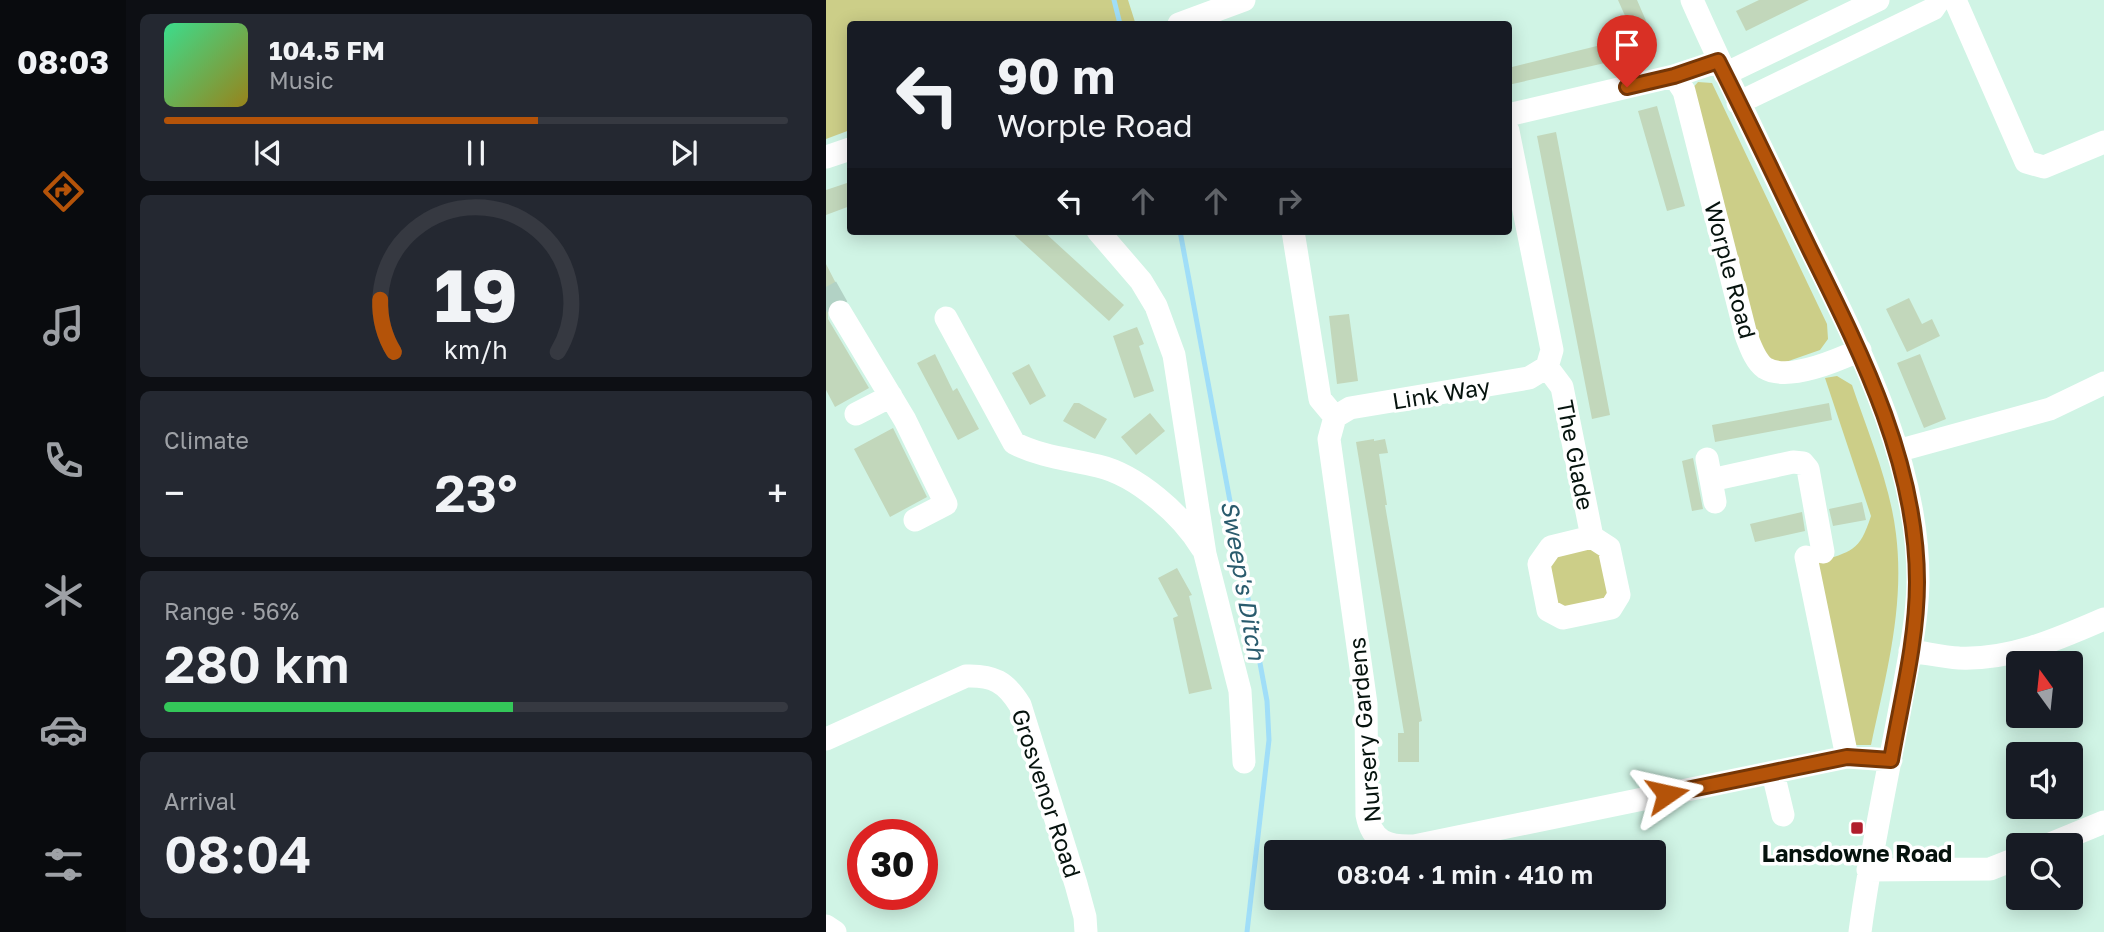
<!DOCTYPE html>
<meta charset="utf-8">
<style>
body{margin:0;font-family:"Golos Text",sans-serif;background:#242831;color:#f1f3f6;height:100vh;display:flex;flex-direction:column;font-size:26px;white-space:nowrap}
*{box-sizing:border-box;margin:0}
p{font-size:23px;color:#9ea1a6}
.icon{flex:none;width:38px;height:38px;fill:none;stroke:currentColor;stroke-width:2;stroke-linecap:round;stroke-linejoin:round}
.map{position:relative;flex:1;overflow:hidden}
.details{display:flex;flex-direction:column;gap:14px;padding:14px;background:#0d0f14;width:700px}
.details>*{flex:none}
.top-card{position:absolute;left:21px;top:21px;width:665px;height:214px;border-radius:7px;box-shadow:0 4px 18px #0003;background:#171b24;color:#f1f3f6;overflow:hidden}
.needle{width:46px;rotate:345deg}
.tools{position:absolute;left:1180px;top:651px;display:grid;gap:14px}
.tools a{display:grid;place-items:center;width:77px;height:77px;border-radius:7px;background:#171b24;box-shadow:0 4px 18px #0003;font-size:35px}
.speed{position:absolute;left:21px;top:819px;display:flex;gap:14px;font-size:35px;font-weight:700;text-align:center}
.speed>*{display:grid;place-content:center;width:91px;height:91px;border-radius:50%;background:#171b24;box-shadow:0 4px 18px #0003;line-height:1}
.speed .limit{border:10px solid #d22;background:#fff;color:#111}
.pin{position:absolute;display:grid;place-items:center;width:60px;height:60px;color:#fff;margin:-72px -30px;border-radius:50% 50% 50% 0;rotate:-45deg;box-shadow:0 0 7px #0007}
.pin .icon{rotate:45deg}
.me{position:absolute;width:77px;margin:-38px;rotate:79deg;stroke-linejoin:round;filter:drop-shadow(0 0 5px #0008)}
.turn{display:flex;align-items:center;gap:24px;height:147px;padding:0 35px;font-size:32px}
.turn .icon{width:91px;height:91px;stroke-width:2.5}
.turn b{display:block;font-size:49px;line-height:60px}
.lanes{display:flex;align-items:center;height:66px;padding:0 35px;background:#0003;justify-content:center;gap:35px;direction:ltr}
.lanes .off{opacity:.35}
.big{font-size:52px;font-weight:600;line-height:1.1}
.details .widget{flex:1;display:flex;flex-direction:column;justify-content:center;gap:10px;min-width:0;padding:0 24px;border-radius:10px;background:#242831}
.details .dial{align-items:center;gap:0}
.dial svg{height:182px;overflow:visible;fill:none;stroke:#363941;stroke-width:7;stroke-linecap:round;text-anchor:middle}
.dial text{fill:#f1f3f6;stroke:none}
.song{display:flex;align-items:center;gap:21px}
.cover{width:84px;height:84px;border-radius:10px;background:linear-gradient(135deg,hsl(150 70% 55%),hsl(50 70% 35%))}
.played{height:7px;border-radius:4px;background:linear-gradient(90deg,#b45309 60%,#363941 60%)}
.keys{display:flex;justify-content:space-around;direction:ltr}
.heat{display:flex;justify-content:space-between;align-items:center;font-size:38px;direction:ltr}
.charge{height:10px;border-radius:5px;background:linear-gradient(90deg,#34c759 56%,#363941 0)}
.trip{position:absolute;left:438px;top:840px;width:402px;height:70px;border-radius:7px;background:#171b24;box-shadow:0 4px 18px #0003;font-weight:600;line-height:70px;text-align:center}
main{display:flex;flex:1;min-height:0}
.tabs{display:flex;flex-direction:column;width:126px;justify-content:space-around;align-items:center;background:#090b0e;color:#9ea1a6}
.tabs .icon{width:49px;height:49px}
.tabs .active{color:#b45309}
.tabs b{font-size:32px;color:#f1f3f6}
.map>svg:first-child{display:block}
.green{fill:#ccce88}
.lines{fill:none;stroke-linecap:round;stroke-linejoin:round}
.stream{stroke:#a0def8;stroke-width:5}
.building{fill:#c2d7bb}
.minor-tunnel{stroke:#b2d2c5;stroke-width:23;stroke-dasharray:23 11;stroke-linecap:butt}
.minor{stroke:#fff;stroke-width:23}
.route-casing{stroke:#753606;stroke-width:18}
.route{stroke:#b45309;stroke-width:12}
.poi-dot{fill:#b01d2c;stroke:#fff;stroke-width:2.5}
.labels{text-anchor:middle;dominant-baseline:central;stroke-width:7;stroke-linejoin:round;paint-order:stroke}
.street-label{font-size:23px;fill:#06130e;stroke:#fff}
.poi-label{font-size:23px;font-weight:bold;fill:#06130e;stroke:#fff}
.water-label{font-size:24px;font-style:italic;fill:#2a5b6d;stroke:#fff}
</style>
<main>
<nav class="tabs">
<b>08:03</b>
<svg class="icon active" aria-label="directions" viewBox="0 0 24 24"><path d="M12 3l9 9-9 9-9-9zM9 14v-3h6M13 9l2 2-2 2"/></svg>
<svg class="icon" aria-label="music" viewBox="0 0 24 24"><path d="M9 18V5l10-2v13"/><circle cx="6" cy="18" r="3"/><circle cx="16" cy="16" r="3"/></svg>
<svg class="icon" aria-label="phone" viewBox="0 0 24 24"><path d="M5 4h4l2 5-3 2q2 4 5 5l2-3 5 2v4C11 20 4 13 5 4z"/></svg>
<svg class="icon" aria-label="climate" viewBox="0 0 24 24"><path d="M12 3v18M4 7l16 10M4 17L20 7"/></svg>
<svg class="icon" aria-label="car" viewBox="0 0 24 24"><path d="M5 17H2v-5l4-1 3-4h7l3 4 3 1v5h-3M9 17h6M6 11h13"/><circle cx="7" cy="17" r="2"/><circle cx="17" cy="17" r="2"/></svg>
<svg class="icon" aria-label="filters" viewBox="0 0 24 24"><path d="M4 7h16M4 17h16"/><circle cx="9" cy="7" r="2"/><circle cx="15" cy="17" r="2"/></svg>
</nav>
<section class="details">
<div class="widget">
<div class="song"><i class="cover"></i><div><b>104.5 FM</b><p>Music</p></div></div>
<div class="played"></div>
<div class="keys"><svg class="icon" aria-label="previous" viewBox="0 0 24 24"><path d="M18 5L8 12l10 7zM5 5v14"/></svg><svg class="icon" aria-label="pause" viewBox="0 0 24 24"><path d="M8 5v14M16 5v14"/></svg><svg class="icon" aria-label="next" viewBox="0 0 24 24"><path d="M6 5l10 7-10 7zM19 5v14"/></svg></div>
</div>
<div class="widget dial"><svg viewBox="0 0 100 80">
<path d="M14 69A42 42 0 1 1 86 69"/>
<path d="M14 69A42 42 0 0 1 8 46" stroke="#b45309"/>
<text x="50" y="56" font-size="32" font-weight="700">19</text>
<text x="50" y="72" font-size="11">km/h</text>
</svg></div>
<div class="widget"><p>Climate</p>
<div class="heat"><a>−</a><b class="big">23°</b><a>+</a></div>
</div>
<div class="widget"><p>Range · 56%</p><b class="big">280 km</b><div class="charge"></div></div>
<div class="widget"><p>Arrival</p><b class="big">08:04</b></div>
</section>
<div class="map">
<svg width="1278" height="932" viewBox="0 0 1278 932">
<rect width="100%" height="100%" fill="#d0f4e5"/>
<path class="green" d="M0,0h302l7,22 -5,2h-280v106l-24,9z
M872,82l14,1 115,241 1,15 -8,11 -40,14 -11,-3 -12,-13 -67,-257z
M1011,376l15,9c16,48 38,98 44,149 9,72 -10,141 -25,211h-16l-38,-182c35,-13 42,-10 54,-47l-46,-138z
M764,546l11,4 10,38 -10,16 -34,6 -14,-10 -7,-32 12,-15z"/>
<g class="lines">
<path class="stream" d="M288,0l6,24
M354,231l87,470 2,39 -22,192"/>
</g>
<path class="building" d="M792,0h19l13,30 -16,6z
M933,0h50l-63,31 -10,-20z
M775,45l4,18 -97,22v-17z
M831,106l28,100 -18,5 -29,-100z
M730,132l54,283 -18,4 -55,-283z
M24,182v24l-24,9v-25z
M184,231h33l81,74 -15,16z
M0,264l18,35 -11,1 -5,5v14l41,69 -34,19 -9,-17z
M1083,298l13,26 10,-5 8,17 -33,16 -21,-43z
M523,314l9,67 -21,3 -8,-68z
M311,327l7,17 -5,2 15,45 -20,7 -21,-62z
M109,354l18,37 4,-3 22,41 -21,11 -41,-77z
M1094,354l26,65 -22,9 -27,-65z
M203,364l17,32 -16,9 -18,-32z
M248,403h5l28,16 -12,20 -32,-18z
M1003,403l3,17 -117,22 -3,-17z
M324,413l15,18 -29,24 -15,-18z
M67,428l34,69 -37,20 -36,-68z
M548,439v2l11,-2 3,14 -9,1 8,51h-2l37,216 -3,1v40h-21v-29h6l-48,-291z
M867,458l10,51 -11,2 -10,-50z
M1036,502l4,18 -33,6 -4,-17z
M976,512l3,19 -50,11 -5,-18z
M351,568l15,27 -3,1 23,93 -23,5 -16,-76 5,-2 -20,-38z"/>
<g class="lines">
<path class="minor-tunnel" d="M0,287l14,25"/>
<path class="minor" d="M866,0c35,79 73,156 111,234 53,108 116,225 115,349 -1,40 -10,81 -17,120 -14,76 -31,152 -41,229
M1129,0l71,162 18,5 60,-25
M353,24l65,-24
M899,74l153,-74
M848,76l10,15 62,244c4,10 9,26 19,33 23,14 73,-8 95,-18
M912,103l195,-94 6,-9
M682,115l166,-39 45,-15
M682,131l44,219 -5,17 15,20 30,150 17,11 10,47 -8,13 -48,10 -15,-8 -9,-46 12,-17 41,-10
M0,157l24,-8
M272,231l43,50 15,25 18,49 31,199 35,137 4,71
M467,231l27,168 15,18 -6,22 37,265 1,111c5,27 21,32 47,31l433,-89 44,3
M14,312l65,108 41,84 -31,16
M120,318l68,125c27,14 55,16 84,23 39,9 84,49 104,82
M30,414l35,-18
M509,417l15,-9 179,-30 18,-11
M1071,451l153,-42 54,-26
M881,459l4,21
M889,502l-4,-22 82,-18 10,1 5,6 15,83
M980,557l41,200
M1084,651c16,2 33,6 49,7 52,2 99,-19 145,-39
M0,739l140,-63c27,-1 40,6 54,29l56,179 9,33 1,15
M947,773l10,42
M1222,845l56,-23
M1042,870l122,-1 28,-11
M0,926l9,6"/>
</g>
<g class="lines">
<defs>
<path id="route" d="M801,87l47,-11 44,-15c32,63 62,127 93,191 51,103 106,212 106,330 0,59 -16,120 -26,178l-44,-3 -180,37"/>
</defs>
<use href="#route" class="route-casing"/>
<use href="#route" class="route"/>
</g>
<rect class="poi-dot" x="1024" y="821" width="14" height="14" rx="3.5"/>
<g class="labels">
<g class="street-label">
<text transform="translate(905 270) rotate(75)">Worple Road</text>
<text transform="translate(615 393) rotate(-9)">Link Way</text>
<text transform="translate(750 455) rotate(79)">The Glade</text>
<text transform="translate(538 730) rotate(-95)">Nursery Gardens</text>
<text transform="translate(221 793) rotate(72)">Grosvenor Road</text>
</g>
<g class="poi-label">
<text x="1031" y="853">Lansdowne Road</text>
</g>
<g class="water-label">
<text transform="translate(418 580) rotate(80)">Sweep's Ditch</text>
</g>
</g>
</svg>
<div class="tools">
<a><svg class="needle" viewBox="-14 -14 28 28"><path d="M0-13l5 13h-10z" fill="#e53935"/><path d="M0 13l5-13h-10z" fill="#9ea1a6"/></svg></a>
<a><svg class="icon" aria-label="sound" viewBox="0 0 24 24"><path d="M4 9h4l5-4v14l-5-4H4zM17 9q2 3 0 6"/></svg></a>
<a><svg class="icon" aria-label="search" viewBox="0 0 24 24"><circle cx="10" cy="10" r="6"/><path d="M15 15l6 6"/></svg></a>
</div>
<div class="speed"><div class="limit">30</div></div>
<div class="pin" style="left:801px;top:87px;background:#d93025"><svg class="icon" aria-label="arrive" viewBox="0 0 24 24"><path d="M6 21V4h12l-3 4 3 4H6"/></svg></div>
<svg class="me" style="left:841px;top:794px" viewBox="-20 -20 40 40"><path d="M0-17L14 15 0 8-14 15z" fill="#b45309" stroke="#fff" stroke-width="4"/></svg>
<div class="trip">08:04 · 1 min · 410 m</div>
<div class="top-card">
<div class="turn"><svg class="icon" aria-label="left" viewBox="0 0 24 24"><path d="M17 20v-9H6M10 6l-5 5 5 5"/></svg><div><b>90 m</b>Worple Road</div></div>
<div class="lanes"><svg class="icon" aria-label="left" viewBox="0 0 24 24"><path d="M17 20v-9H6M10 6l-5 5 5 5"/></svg><svg class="icon off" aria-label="ahead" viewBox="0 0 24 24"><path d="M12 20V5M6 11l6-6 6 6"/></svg><svg class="icon off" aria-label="ahead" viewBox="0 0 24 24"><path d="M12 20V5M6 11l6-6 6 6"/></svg><svg class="icon off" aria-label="right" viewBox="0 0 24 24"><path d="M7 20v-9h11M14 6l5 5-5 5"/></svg></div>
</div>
</div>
</main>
